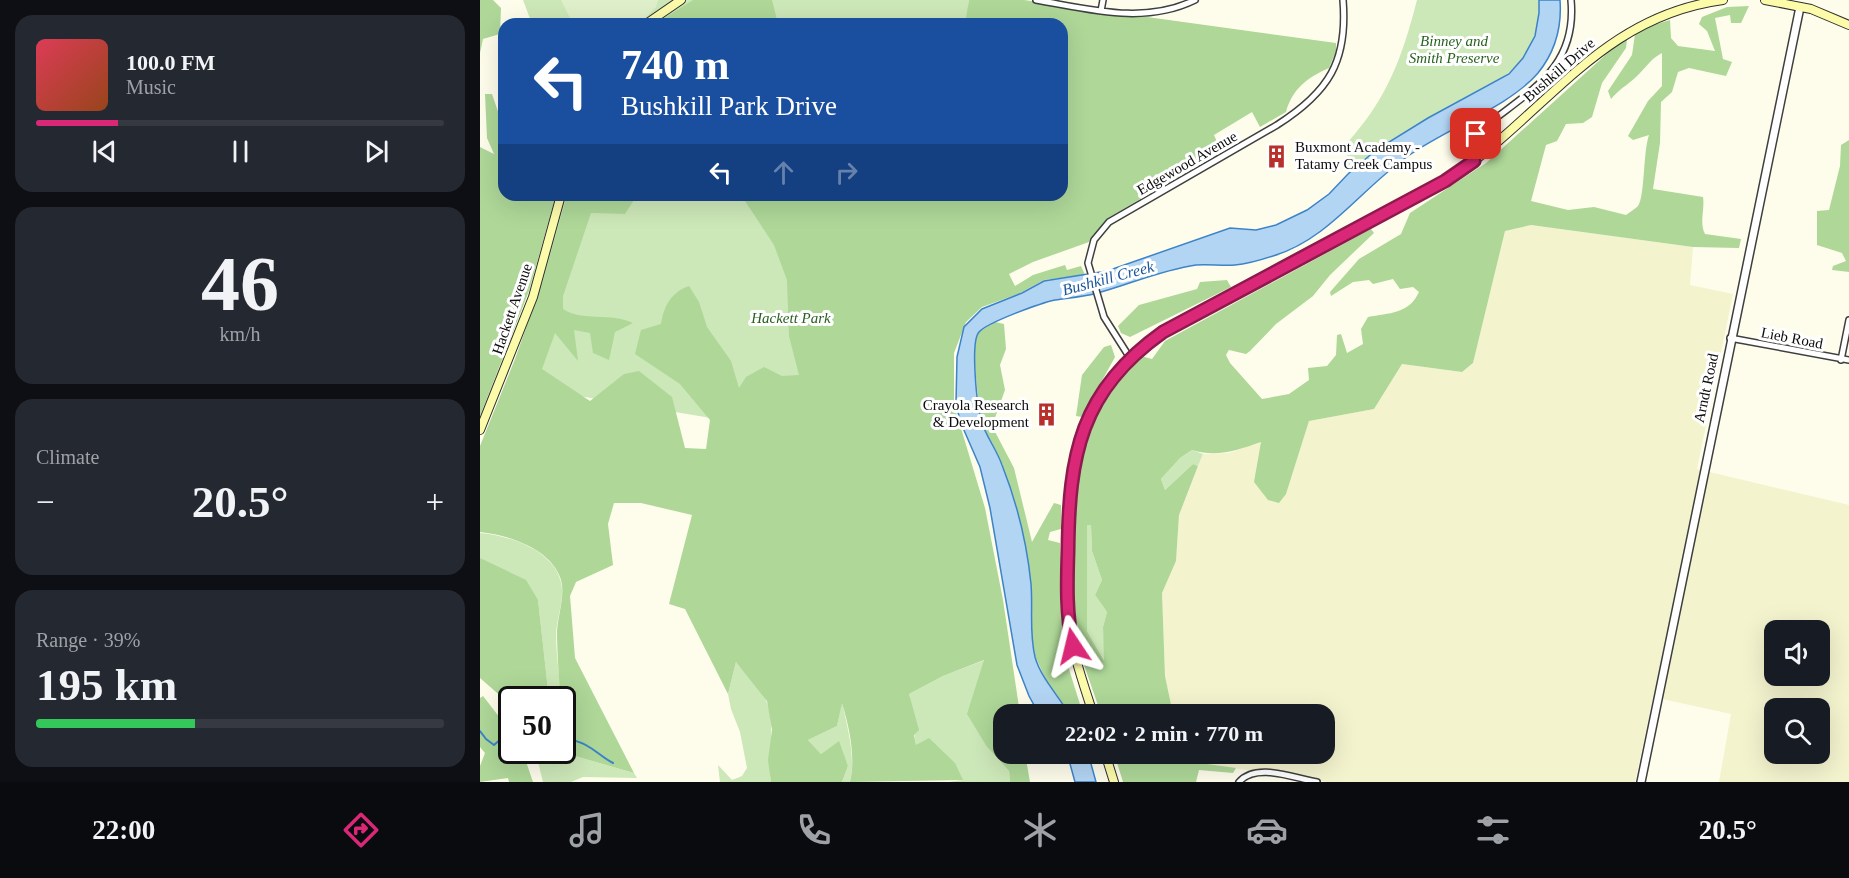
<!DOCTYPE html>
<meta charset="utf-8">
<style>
body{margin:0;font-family:"Times New Roman",serif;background:#242831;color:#f1f3f6;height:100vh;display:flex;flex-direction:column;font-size:22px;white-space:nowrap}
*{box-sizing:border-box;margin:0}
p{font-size:20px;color:#9ea1a6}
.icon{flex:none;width:33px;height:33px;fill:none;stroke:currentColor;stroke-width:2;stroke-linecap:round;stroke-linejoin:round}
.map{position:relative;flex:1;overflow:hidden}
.panel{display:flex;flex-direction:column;gap:15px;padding:15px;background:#0d0f14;width:480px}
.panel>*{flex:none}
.guide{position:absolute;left:18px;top:18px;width:570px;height:183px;border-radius:18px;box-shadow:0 6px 24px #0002;background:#1a4fa0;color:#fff;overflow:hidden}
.fabs{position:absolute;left:1284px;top:620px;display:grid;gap:12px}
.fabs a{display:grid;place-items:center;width:66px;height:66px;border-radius:12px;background:#171b24;box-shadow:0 6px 24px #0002;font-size:30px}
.speed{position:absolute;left:18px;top:686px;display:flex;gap:12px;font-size:30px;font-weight:700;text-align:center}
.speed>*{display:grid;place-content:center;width:78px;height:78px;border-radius:50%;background:#171b24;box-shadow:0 6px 24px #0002;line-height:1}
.speed .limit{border:3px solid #111;border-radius:9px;background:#fff;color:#111}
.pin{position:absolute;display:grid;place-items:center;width:51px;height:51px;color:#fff;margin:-26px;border-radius:12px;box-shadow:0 3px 9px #0006}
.me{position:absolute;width:66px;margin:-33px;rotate:350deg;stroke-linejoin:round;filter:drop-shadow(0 0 4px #0008)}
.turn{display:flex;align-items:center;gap:21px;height:126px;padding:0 24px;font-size:27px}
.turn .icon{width:78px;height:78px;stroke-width:2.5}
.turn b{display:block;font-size:42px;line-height:51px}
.lanes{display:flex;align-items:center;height:57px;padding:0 24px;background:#0003;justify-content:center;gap:30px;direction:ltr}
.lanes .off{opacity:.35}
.big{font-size:45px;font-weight:800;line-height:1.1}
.panel .card{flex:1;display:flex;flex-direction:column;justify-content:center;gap:9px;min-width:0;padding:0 21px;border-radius:18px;background:#242831}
.panel .dial{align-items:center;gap:0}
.dial b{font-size:78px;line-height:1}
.song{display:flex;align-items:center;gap:18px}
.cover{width:72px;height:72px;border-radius:9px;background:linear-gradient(135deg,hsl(350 70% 55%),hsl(20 70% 35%))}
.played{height:6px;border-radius:3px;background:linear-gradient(90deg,#db2777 20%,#363941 20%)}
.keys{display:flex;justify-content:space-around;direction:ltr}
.heat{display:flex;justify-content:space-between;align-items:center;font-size:33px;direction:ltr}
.charge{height:9px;border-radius:4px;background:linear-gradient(90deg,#34c759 39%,#363941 0)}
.trip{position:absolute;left:513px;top:704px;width:342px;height:60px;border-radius:18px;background:#171b24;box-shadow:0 6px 24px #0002;font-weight:800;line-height:60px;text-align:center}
.dock{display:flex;height:96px;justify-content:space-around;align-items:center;background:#090b0e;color:#9ea1a6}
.dock .icon{width:42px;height:42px}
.dock .selected{color:#db2777}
.dock b{font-size:27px;color:#f1f3f6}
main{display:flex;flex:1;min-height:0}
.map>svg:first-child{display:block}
.farmland{fill:#f3f3ce;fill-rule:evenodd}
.green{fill:#cce7b8}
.forest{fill:#aed798;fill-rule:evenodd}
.pitch{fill:#deefc9}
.water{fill:#b3d5f4;stroke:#3d83c8;stroke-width:1.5}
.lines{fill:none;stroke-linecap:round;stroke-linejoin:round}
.stream{stroke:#3d83c8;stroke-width:2}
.minor-casing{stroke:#3f3f3f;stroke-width:8}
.tertiary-casing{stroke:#3f3f3f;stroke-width:10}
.secondary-casing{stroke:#2e2e2e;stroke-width:10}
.minor{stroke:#fff;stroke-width:5}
.tertiary{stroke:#fff;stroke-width:7}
.secondary{stroke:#fcfbaa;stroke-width:8}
.route-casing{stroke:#8e194d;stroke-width:15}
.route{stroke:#db2777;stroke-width:10}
.labels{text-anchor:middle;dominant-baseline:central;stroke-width:6;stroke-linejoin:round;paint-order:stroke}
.park-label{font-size:15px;font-style:italic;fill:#27611f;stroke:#fff}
.street-label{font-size:15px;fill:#0c0c0c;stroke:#fff}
.poi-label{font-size:15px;fill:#0c0c0c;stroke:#fff;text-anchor:start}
.water-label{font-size:16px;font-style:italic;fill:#1b5699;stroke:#fff}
</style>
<main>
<section class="panel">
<div class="card">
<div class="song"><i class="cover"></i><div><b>100.0 FM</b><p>Music</p></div></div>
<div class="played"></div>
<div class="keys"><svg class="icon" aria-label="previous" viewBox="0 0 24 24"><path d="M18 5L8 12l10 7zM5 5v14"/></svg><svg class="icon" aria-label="pause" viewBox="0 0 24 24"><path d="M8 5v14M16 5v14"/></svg><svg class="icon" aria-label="next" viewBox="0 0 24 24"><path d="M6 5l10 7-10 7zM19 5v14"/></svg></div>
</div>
<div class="card dial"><b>46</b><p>km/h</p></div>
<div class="card"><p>Climate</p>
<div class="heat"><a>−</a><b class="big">20.5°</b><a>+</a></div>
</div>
<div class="card"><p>Range · 39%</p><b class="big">195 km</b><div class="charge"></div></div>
</section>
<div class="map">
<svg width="1369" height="782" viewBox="0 0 1369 782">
<rect width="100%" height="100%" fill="#fefdec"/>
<path class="farmland" d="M1051,225l162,22 -3,38 43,9 -36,175 152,36v277h-130l12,-68 -78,-17 -18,85h-308l-127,-19 -9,-10h133v-39h-151l-8,-38 -3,-83 14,-32 3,-46 24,-61 26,-1 32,-11 25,52 23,-73 65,-12 28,-45 60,8 11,-9 32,-132zM1294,630h46v45h-46zM1294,708h46v45h-46z"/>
<path class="green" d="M43,0h446l-1,7 9,17h-445z
M937,0h122c9,72 -62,90 -111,118 -28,16 -55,34 -80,56l-1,-31c40,-44 55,-85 70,-143z
M81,195h382l-39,181 -181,44 -210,-35 14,-42 6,-46z
M712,450l11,4 -5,12 -5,-2 -28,26 -4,-11 19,-21z
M607,525h4l1,26 10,29 -7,15 12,17 -4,15 2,34 -18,-30z
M0,533c27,2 71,16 80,46 6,17 -3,37 -4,55 0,21 4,44 5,65h-12l-11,-99 -58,-42z
M505,660l-7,24 9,63 22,24 1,11h-61l14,-2 -47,-34 -7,-52 34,-18z
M256,662c9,11 27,27 31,41 9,26 0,52 4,79h-51l-2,-17 14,15 10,-4 5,-8 -7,-36 -9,-23 -3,-15z
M362,701c5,26 14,55 8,81h-8l6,-16 -10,-24 -17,12 -13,-14 29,-14z
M83,713l2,37 10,6 59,17 3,5 -54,-1 -12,5h-28l-8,-32h27z"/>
<path class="forest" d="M0,0h13l8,8 -1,26 -17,5 -3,14z
M213,0h79l6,24h-63l-2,-5 -12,5h-46z
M489,0h55l312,43v8l-7,17c-21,9 -37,21 -43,44l-26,15 -8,-15 -38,23 7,16 -113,67 -19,24 -56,20 -24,12 6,12 18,-11 32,-10 2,5 14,-4 4,9 -41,5 -26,14 -36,13 -16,15 -12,31v52l31,103 18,92 17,114h-16v39h21l5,29h-20l-1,-11 -22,-24 -20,-33 17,-54 -41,16 -34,18 10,36 -5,5 2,10 13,-7 26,25 8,17 -113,2c6,-25 -1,-56 -8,-79l-5,23 -29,14 13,14 18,-13 9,25 -6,16h-71l-3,-22 4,-30 -5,-29 -31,-39 -8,32 -43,-85 -16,-5 23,-89 -51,-12h-27l-6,21 5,41 -37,17 -6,14 5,62 59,115 -59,-17 -10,-6c-3,-38 -7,-74 -8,-113 -1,-19 10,-42 3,-60 -11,-29 -52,-42 -80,-45v-86l35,-87 28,-79 24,-85h70l-12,19 -34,-1 -28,83v13c20,13 47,3 70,14l-18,9 -6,28 -16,-7 -3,-20 -16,-3 4,31 -23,-28 -13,36 48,32 34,-27 15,-3 33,26 13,51 21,1 4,-29 -30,-36 -45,-30 6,-24 20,-6c3,-19 11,-32 28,-38l10,16 8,25 24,34 8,27 7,-11 18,-10 18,9 17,-1 -10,-39 -2,-56 -13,-35 -33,-50h321v-171h-97z
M1269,6l-8,17h-10l-1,-8 -15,3 8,41 9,3 -6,14 -37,-8 -11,4 -6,20 -11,10 -1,41 -7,46 50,8c2,13 -4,25 2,37l36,5 -2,9 -46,-1 -162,-22 -26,6 -32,132 -11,9 -60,-8 -28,45 -65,12 -23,73 -7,9 -11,-3 -14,-18 7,-40c-23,8 -44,16 -69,8l-12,8 -19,21 4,11 28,-26 5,2 -19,49 -3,46 -14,32 3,83 8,38h-22l-6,-10 -5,10h-39l-27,-78 -3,-63 9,-111 18,-49 25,-38 18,-19 11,3 13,-18 206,-112 3,4 -44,42 -17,21 -37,28 -26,27 -4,3 -17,-4 -3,5 4,8 32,36 27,-5 20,-14 -1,-12 19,-2 9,-11 1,-20 4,-1 6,19 16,-9 -2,-15 7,-12c21,-4 41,-3 51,-25l-6,-5 -13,2 -7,-10 -20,5 -4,-4 -16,2 -22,14 -1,-4 29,-33 42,-25 9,-21 76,-50 136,-123h5l-1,8 -24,35 -10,34 -9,6 -17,1 -9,17 -11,4 -15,56 37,9 26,-3 32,8c4,-3 9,-6 12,-9 7,-10 5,-54 11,-71l-16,5 -5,-4 20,-35 14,-15v-33c-11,6 -14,12 -22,20 -9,10 -20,15 -29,26l-3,-8 24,-36 3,-21 5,-5 30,-9 1,18 7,8 37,5 -8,-20 -8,-7 3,-7 25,-10zM607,525h4l1,26 10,29 -7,15 12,17 -4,15 1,33 -17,-29z
M5,94h7l12,35v66h52l-27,96 -49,125v-269l14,7 -7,-16z
M1369,140v132l-17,-2 1,-4 13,-5 -4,-8 -25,-8v-34l12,-1 11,-44 1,-21z
M747,280l4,7 -101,50 -9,-4 -3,-7 21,-21 58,-16 3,-7z
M515,322l9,2 2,25 -6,16 5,25 -13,36 22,42 18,74 22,-39 7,2v24l-11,3 -2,8 12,3 3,85 5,38 15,48h-14l-23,-34 -11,-24 -6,-40 3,-22 -7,-49 -23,-82 -22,-43 -7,-76 6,-12z
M631,345l4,12 -33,60 -6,-1 6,-41 22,-28z
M0,558l46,22 12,20 11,99h-37l-1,6 -31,-27z
M3,696l28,36 1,18h10l11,32h-24l-1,-4 -28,4v-16l5,-13 -5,-6v-49z
M634,753h77l9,10 36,5 -3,5 -34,-3 -3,12h-73z"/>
<path class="pitch" d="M81,0h97l-2,7 -17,17h-66z"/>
<path class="water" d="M1059,0h21c2,27 -5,52 -22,73 -28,33 -90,55 -127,81 -48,32 -81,85 -138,102 -12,4 -25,8 -38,9 -13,1 -26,-1 -39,0 -35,5 -68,20 -102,29 -13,3 -26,4 -39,6 -14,3 -67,22 -76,32 -9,10 -2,73 2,88 4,15 16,30 21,45 15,38 25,79 29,119 2,25 -2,48 4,73 6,21 23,38 34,57h-30l-10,-18 -12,-31 -27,-157 -10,-41 -20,-46 -4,-18 1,-46 7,-30 18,-18 40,-16 22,-12 63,-10 123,-43 26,2 20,-5 31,-15 22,-16 19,-20 28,-24 52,-32 81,-44 14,-16 12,-22 4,-23z
M587,753h21l8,29h-21z"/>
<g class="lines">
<path class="stream" d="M0,731l6,8 8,6 17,-15
M82,735c9,6 19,6 27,12 9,5 14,11 24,16"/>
<defs>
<path id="minor" d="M556,0c53,9 108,25 159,0
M621,11l2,-11
M995,161l-5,-14 2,-9c46,-43 106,-62 99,-138
M1250,338l119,22
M650,358l-26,-41 -16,-54 6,-23 15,-18 168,-97c52,-33 71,-64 66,-125
M1361,360l8,-40
M759,782c17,-20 55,-4 78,0"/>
<path id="tertiary" d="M1161,782l159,-775"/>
<path id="secondary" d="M1285,0l46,9 38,16
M166,24l35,-24
M0,430l53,-133 28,-102
M613,714c-9,-29 -20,-59 -24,-89 -5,-31 -1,-65 -1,-97 1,-80 24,-149 93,-195 24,-16 51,-28 76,-41 45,-23 90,-47 134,-71 29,-15 59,-29 85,-47 93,-64 146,-158 267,-174
M625,753l9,29"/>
</defs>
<use href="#minor" class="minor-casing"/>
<use href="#tertiary" class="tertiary-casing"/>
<use href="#secondary" class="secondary-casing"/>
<use href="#minor" class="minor"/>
<use href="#tertiary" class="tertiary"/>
<use href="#secondary" class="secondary"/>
</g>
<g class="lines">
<defs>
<path id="route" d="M593,646c-7,-31 -6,-63 -5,-95 1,-96 12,-160 95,-219l282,-151 29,-20 -4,-17 6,-10"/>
</defs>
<use href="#route" class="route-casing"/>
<use href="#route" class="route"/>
</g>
<defs>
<symbol id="building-bare" viewBox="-9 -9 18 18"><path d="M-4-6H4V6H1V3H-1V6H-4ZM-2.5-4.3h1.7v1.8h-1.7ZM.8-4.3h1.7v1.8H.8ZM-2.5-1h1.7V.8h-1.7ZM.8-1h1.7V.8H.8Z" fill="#b7312a" stroke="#fff" stroke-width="2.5" paint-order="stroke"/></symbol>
</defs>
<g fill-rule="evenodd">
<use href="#building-bare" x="780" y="140" width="33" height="33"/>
<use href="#building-bare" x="550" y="398" width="33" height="33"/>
</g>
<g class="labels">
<g class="park-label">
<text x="974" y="41">Binney and<tspan x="974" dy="17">Smith Preserve</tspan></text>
<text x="311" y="318">Hackett Park</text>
</g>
<g class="street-label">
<text transform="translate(1079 70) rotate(-41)">Bushkill Drive</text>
<text transform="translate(707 163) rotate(-30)">Edgewood Avenue</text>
<text transform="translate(32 309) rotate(-71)">Hackett Avenue</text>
<text transform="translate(1312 338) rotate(11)">Lieb Road</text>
<text transform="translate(1226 388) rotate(-78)">Arndt Road</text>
</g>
<g class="poi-label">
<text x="815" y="147">Buxmont Academy -<tspan x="815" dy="17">Tatamy Creek Campus</tspan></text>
<text x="549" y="405" text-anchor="end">Crayola Research<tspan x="549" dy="17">&amp; Development</tspan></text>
</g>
<g class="water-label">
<text transform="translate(628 278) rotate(-15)">Bushkill Creek</text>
</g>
</g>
</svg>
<div class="fabs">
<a><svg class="icon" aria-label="sound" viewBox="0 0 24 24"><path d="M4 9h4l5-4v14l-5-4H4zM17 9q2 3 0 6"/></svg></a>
<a><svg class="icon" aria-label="search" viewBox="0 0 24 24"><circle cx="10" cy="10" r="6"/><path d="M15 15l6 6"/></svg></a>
</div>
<div class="speed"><div class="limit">50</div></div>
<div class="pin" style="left:996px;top:134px;background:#d93025"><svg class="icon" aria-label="arrive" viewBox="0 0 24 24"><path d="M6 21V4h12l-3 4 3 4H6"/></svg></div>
<svg class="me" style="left:593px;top:646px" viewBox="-20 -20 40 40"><path d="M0-17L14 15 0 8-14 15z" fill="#db2777" stroke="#fff" stroke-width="4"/></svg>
<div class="trip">22:02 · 2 min · 770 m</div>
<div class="guide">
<div class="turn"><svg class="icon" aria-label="left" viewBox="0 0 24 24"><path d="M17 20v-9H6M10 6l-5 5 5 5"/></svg><div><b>740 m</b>Bushkill Park Drive</div></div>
<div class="lanes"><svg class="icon" aria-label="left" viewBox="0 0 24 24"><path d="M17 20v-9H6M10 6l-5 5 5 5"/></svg><svg class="icon off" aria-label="ahead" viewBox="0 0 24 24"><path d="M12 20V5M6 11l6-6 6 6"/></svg><svg class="icon off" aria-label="right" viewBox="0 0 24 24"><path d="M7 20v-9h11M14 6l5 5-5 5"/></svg></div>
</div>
</div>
</main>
<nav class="dock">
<b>22:00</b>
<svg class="icon selected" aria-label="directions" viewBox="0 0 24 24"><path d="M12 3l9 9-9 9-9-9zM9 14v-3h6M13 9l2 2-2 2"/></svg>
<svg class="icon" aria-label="music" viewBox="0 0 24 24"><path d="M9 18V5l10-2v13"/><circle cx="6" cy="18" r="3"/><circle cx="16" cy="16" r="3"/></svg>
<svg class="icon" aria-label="phone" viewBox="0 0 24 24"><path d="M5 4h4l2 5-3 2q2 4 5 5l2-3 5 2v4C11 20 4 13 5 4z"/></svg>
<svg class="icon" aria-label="climate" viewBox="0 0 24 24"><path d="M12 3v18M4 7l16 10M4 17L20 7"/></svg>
<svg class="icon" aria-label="car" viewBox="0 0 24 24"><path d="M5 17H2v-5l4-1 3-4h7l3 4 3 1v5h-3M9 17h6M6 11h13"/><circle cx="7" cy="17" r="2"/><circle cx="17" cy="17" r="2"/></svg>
<svg class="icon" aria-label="filters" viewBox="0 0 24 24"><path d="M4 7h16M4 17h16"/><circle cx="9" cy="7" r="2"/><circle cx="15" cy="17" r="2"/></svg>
<b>20.5°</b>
</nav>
